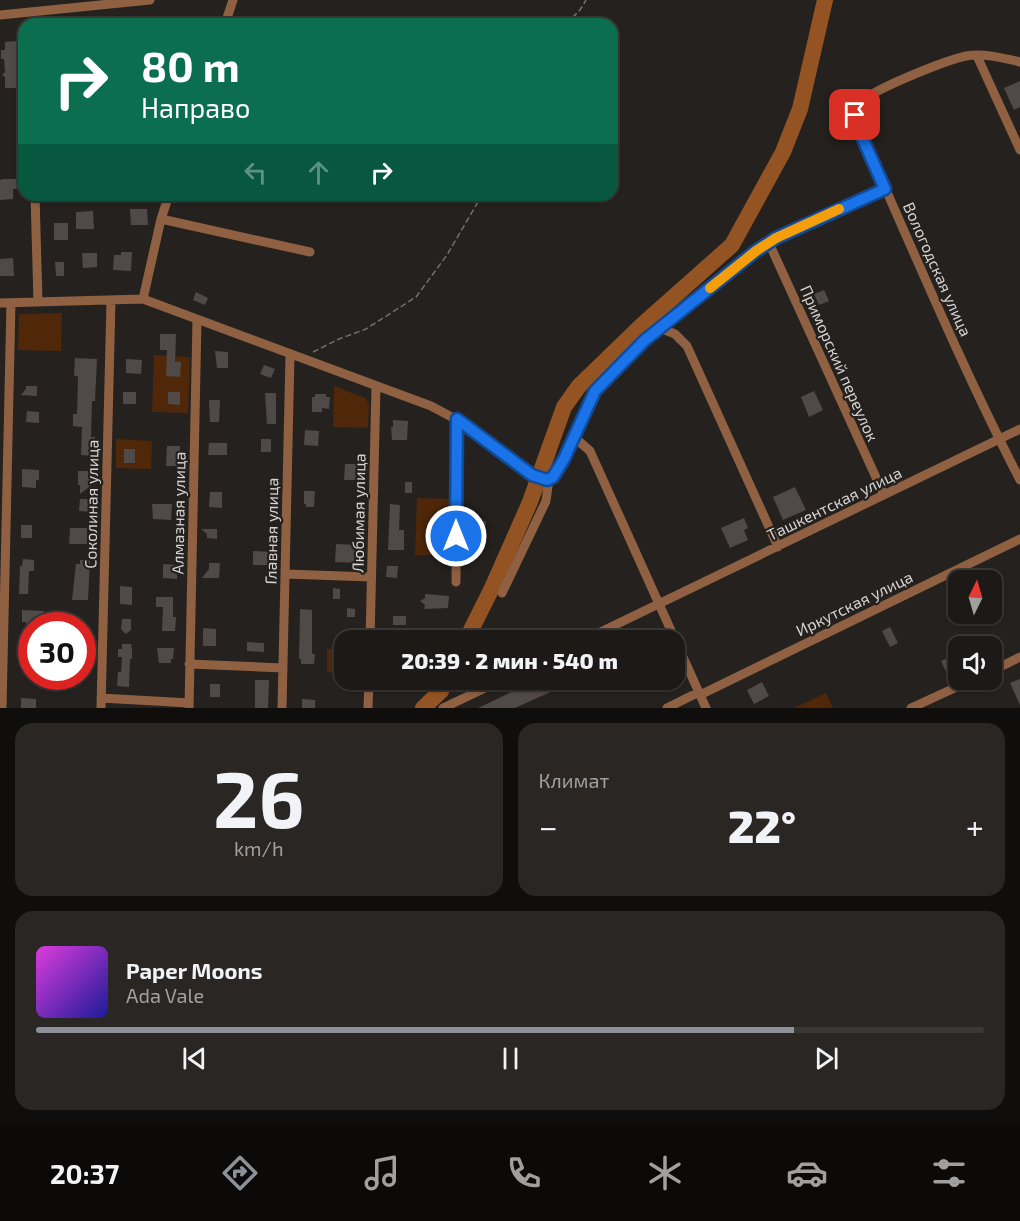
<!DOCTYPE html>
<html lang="ru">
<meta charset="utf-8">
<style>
body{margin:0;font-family:"Exo 2",sans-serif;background:#292623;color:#f1f3f6;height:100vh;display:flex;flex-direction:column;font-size:22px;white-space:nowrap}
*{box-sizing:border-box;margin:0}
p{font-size:20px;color:#a0a0a1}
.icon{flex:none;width:33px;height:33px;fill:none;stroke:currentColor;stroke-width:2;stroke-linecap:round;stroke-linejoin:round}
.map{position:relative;height:708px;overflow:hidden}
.panel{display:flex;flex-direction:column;gap:15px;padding:15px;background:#0f0e0c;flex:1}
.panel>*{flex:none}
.hud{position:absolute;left:18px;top:18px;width:600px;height:183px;border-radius:18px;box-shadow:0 2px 4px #0004,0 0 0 2px #3a3835;background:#0b6e4f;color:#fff;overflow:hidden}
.needle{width:39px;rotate:5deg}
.buttons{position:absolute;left:948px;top:570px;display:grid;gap:12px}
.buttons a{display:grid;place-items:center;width:54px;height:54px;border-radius:12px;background:#1c1916;box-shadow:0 2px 4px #0004,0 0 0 2px #3a3835;font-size:30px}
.speed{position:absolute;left:18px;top:612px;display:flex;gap:12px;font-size:30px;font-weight:700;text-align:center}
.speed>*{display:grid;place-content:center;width:78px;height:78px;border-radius:50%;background:#1c1916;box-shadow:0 2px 4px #0004,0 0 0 2px #3a3835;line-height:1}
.speed .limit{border:9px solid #d22;background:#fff;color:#111}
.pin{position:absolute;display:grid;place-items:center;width:51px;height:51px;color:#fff;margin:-26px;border-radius:12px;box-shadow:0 3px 9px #0006}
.me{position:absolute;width:66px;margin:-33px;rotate:0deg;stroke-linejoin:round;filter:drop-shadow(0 0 4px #0008)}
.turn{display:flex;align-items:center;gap:21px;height:126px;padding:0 24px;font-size:27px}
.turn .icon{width:78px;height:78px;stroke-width:2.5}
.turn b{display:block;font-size:42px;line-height:51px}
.lanes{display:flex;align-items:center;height:57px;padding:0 24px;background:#0003;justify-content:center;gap:30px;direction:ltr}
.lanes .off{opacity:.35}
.big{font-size:45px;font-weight:800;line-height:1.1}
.panel .card{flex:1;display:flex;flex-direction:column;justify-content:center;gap:9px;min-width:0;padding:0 21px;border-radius:18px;background:#292623}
.panel .dial{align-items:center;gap:0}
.dial b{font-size:78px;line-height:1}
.song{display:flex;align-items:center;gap:18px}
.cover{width:72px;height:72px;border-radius:9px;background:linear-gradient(135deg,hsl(300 70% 55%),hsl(240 70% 35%))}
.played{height:6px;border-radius:3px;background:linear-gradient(90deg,#8c9099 80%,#3a3835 80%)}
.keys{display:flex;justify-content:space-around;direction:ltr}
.heat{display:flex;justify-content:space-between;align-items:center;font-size:33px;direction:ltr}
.panel .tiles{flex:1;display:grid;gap:15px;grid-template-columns:1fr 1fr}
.card:last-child{grid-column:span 2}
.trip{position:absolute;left:334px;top:630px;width:351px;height:60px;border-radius:18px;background:#1c1916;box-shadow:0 2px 4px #0004,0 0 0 2px #3a3835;font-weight:800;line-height:60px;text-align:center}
.tabs{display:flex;height:96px;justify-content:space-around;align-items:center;background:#0b0a09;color:#a0a0a1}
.tabs .icon{width:42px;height:42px}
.tabs .current{color:#8c9099}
.tabs b{font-size:27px;color:#f1f3f6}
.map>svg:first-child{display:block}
.green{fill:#502809}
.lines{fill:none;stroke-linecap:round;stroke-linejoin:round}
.river{stroke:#945322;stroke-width:16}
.building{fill:#4f4a47}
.path{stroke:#726f6c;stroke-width:1.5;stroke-dasharray:6 3;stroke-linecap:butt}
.minor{stroke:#8f6142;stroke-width:9}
.route-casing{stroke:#114b97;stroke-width:15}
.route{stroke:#1a73e8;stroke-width:10}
.slow{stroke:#f59e0b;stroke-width:10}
.labels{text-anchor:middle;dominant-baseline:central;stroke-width:4.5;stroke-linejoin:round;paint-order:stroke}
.street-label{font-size:16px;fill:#d6d4d2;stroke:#25211e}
</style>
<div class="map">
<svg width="1020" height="708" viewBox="0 0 1020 708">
<rect width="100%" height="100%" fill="#25211e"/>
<path class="green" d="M62,313l-1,38 -43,-1 1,-36z
M154,355l36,2 -2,56 -36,-1z
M334,386l31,12 4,6 -1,24 -35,-1z
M116,439l36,2 -1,28 -35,-1z
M417,498l35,1 -1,57 -36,-1z
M327,649l18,1v22h-18z
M826,693l7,15h-39z"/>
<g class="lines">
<path class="river" d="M466,640l26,-52 38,-86 34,-95 15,-21 63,-61 90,-80 51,-93 17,-43 25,-109
M423,708l18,-17 5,-11"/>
</g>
<path class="building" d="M17,41l4,47h-16v-11l-3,-2 3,-3 -1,-13h-3v-9h4v-8z
M1020,81v26l-6,3 -10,-22z
M3,179h14v10h-4v10l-13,1v-20z
M130,209h17l1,16h-17z
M93,211l1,18h-18v-17z
M54,223h14v17h-14z
M121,252h11l-1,19 -18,-1 1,-15h7z
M82,253h15v14l-14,1z
M13,258l1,18h-14v-17z
M55,262h9v14h-8z
M824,290l5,11 -10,4 -5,-11z
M196,292l12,6 -3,7 -12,-5z
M160,334h16l-1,28h6l-1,15 -14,-1 1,-26h-7z
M215,351l13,1v16h-11z
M75,358l22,1 -2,42h-3l-1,36h4l-1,19 -13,-1 1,-28 -9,-1v-12h4l1,-38h-4z
M126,359l16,1 -1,14 -15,-1z
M264,365l11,4 -4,9 -11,-4z
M26,386h11v10l-16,-1 5,-6z
M814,391l9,19 -14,7 -8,-20z
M123,392h13v12h-13z
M168,392h12v13l-12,-1z
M265,393h11v31h-9z
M315,394h11v3h4l-1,12 -7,-1v4h-10v-15h3z
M209,400h11l-1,22h-9z
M27,411l12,1v11l-13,-1z
M393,420l15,1 -1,19h-15l-1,-13h2z
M305,430l14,1 -1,15 -14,-1z
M261,439h10v13h-10z
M209,443h18v12h-19z
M167,446h13v20h-14z
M124,449h11v14h-11z
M345,464h14v16h-15z
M22,469l17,1v10h-3v8l-14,-1z
M78,471h16l-1,13 -13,10v-9h-2z
M405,482h7v11h-7z
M795,487l11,23 -23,10 -10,-23z
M304,491h11l-1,16h-8v-3h-2z
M210,492h12v16l-13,-1z
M80,499h12v13l-13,-1z
M152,504h20l-1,16 -18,-1z
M390,504l10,1 -1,25h5v20h-16z
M744,518l4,10 -4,2 4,10 -18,8 -9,-20z
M474,521h12l-1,13 -11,-1z
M21,525h11v13h-11z
M70,528h17v16h-18z
M201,529h16v10l-10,-1v-4z
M336,544l21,1v18l-22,-1z
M253,551l18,1 -1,13h-17z
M23,559l11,1v11h-5l-1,23h-9l1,-28h2z
M80,560h10l-2,40h-16l4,-36h4z
M209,563h11l-1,15h-17l7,-9z
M163,564l14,1v14l-14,-1z
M387,566h11l-1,12 -11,-1z
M120,586l12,1v18l-12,-1z
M333,588l7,1v10h-7z
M425,594l24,2 -1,12 -24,1 1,-4 -5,-4 5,-3z
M156,597h17v20h3l-1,14h-13l1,-24h-7z
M347,608l8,1v8h-8z
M300,609l12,1v44h3l-1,10h-13v-5h-2z
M22,610l22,1 -1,15h-17v-4h-4z
M965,614h25l-20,9z
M393,616h13v9h-13z
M122,619h9v11l-5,4 -5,-5z
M890,627l8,16 -8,4 -8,-16z
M203,628l13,1v17h-13z
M247,642l17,1v9l-17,-1z
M122,644h9l1,5v10h-2l-1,28 -12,-1 1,-14h3l1,-15h-4v-8h4z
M157,648h17l-1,11h-2v4h-12z
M954,655l4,3v10l-11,6 -6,-13z
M1020,679v26l-10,-22z
M255,680h14l-1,28h-13z
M537,680h40l-62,28h-37z
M762,682l7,14 -15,8 -7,-14z
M210,684h10v13h-10z
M21,698l15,1v9h-15z
M302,699l13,1v8h-13z"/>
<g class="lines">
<path class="path" d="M566,24l14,-14 6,-10
M313,352l26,-13 27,-10 50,-32 31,-42 35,-60"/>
<path class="minor" d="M0,15l150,-15
M225,24l8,-24
M977,56l43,94
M1020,62c-17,-4 -36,-9 -54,-6 -19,4 -96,34 -107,48 -1,1 -3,6 -3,8 -4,16 20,56 27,71 44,100 87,200 137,297
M35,195l3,107
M161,219l149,33
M769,243l115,252
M143,299l18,-80 8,-24
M0,303l143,-4 288,107 30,16 72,53 14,5 6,-3 11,-18 31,-68 50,-51 111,-89 20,-13 109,-49
M660,328l15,6 12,12 91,201
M574,437l16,14 116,257
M285,574l86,3
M456,582l1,-163
M502,593l44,-92 3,-22
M370,640l6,-253
M584,640l436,-211
M189,664l94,4
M992,671l28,-14
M700,695l320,-156
M101,698l88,5
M2,708l9,-405
M101,708l10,-407
M189,708l8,-388
M282,708l8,-353
M368,708l1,-28
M443,708l59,-28
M667,708l32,-16
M911,708l61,-28"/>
</g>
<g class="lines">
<defs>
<path id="route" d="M456,536l1,-117 75,56 15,5 6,-3 11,-18 31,-68 50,-51 111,-89 20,-13 109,-49 -27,-61 -3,-13"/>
</defs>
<use href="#route" class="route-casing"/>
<use href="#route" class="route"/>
<path class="slow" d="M710,288l46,-37 20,-13 63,-29"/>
</g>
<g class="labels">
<g class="street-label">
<text transform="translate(938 269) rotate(66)">Вологодская улица</text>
<text transform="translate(840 363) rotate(66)">Приморский переулок</text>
<text transform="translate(834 503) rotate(-26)">Ташкентская улица</text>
<text transform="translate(91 504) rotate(-89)">Соколиная улица</text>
<text transform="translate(178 513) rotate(-89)">Алмазная улица</text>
<text transform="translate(358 513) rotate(-89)">Любимая улица</text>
<text transform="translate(271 531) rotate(-89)">Главная улица</text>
<text transform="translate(854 603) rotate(-26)">Иркутская улица</text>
</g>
</g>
</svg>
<div class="buttons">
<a><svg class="needle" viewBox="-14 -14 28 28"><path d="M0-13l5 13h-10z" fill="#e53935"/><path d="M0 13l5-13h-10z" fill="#a0a0a1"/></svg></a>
<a><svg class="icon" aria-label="sound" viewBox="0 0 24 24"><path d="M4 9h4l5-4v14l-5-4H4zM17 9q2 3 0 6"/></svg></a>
</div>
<div class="speed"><div class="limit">30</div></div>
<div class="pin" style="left:855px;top:115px;background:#d93025"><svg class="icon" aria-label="arrive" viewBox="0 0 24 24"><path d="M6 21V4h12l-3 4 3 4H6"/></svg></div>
<svg class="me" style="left:456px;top:536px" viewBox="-20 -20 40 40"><circle r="17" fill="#1a73e8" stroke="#fff" stroke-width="3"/><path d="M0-11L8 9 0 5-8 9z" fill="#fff"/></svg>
<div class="trip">20:39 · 2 мин · 540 m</div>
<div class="hud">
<div class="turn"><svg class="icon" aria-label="right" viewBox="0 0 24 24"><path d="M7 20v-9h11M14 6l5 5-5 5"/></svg><div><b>80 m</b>Направо</div></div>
<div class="lanes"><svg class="icon off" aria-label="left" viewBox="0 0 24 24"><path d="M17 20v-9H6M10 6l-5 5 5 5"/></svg><svg class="icon off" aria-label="ahead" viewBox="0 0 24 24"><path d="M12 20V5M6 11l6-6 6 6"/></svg><svg class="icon" aria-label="right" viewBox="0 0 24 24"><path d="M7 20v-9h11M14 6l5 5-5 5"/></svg></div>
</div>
</div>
<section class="panel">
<div class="tiles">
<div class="card dial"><b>26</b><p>km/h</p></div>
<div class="card"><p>Климат</p>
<div class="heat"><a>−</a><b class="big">22°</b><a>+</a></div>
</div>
<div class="card">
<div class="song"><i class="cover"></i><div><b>Paper Moons</b><p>Ada Vale</p></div></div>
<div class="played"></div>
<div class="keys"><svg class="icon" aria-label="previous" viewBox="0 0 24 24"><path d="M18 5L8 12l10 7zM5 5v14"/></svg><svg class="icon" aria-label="pause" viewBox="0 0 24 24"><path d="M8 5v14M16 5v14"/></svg><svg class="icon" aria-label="next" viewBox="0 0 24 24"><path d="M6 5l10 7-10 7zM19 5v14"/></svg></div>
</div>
</div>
</section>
<nav class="tabs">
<b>20:37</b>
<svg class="icon current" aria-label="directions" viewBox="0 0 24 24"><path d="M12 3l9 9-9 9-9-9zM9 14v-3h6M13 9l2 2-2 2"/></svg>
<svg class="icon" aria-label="music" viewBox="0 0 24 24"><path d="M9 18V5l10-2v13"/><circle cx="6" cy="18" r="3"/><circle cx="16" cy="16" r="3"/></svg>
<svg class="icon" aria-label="phone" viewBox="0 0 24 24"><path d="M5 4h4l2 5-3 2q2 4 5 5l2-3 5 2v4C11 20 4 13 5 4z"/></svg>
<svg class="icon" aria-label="climate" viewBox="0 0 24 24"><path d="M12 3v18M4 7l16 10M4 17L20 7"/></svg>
<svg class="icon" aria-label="car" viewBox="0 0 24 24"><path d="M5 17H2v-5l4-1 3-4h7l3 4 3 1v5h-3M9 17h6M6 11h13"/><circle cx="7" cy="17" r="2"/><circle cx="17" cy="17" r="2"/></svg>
<svg class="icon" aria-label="filters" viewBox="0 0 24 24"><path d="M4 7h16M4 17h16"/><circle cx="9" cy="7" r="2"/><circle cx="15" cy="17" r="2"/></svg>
</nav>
